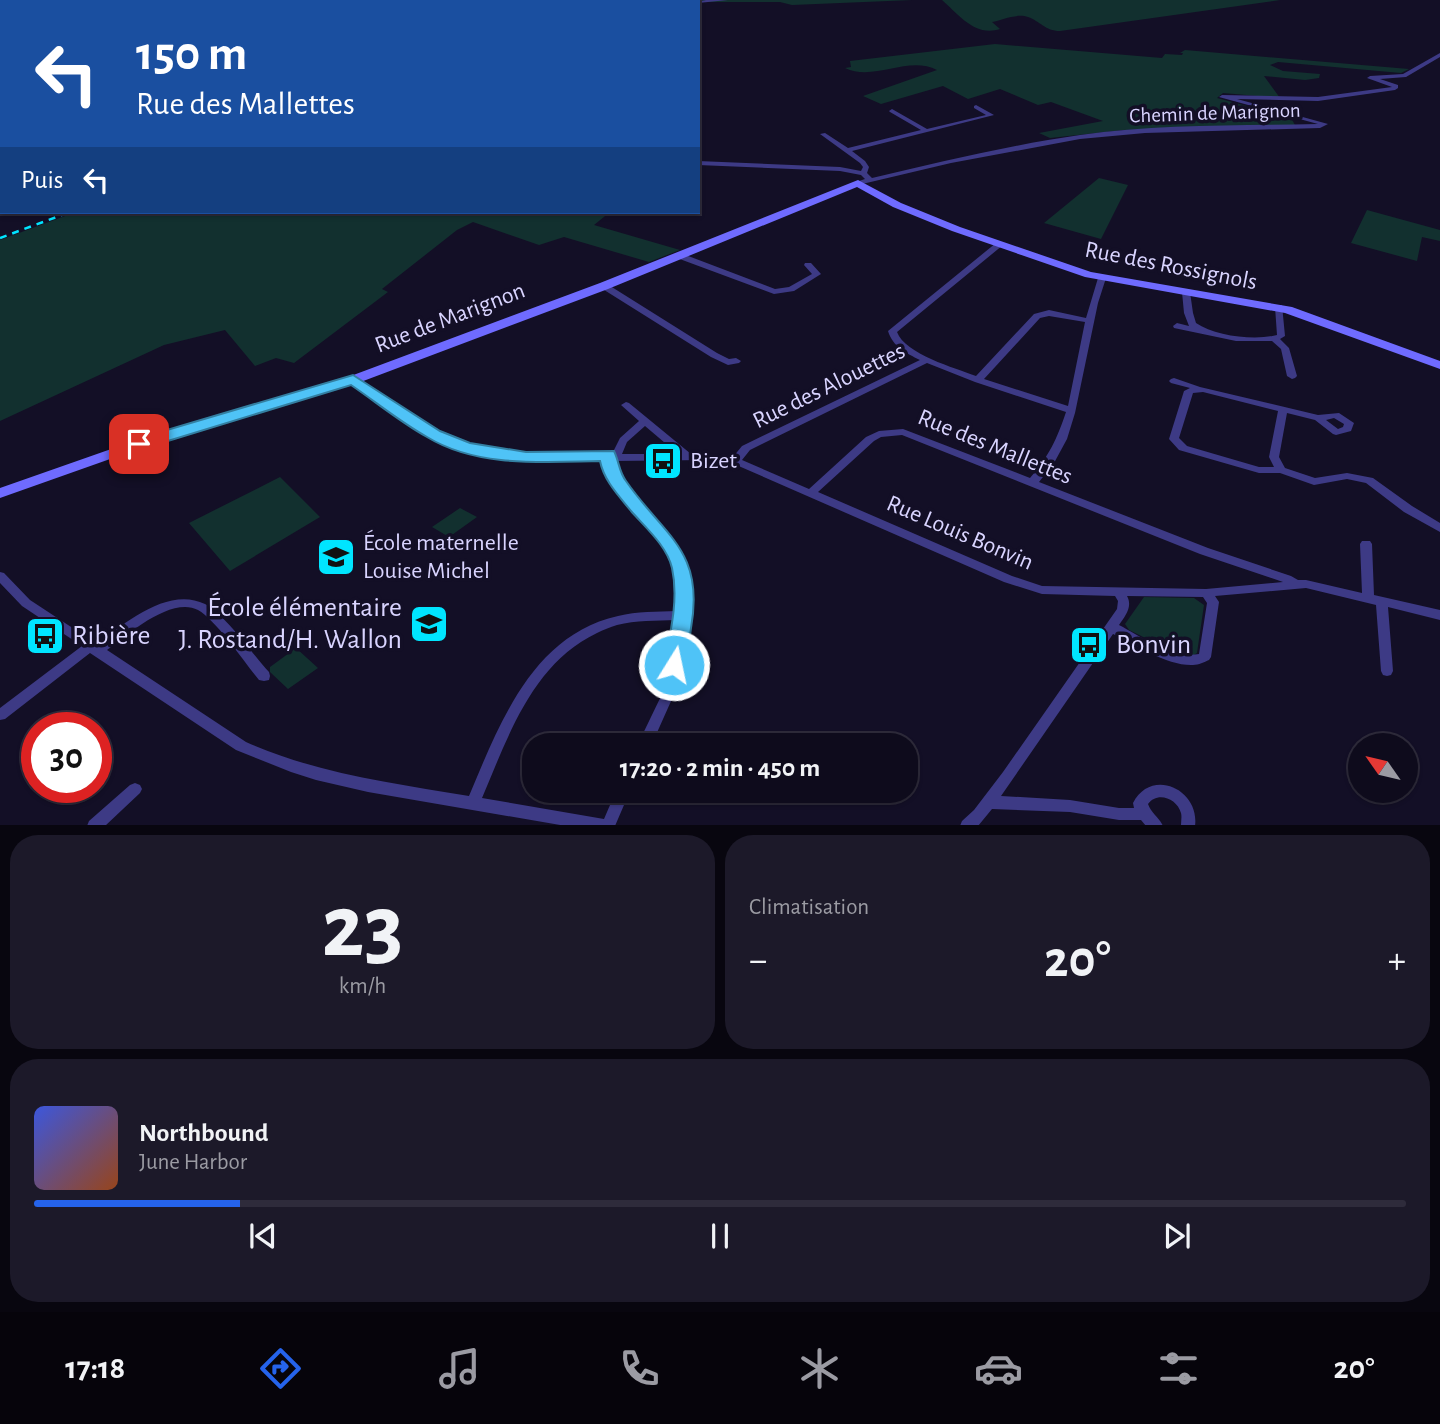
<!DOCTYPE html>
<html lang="fr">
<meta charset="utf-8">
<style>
body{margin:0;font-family:"Alegreya Sans",sans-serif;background:#1c1929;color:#f1f3f6;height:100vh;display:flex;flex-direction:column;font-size:26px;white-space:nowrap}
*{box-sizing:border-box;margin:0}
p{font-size:23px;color:#9b9ba3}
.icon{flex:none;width:38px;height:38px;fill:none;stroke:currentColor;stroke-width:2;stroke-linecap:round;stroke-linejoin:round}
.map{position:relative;height:825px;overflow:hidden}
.sheet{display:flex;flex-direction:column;gap:10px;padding:10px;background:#08060f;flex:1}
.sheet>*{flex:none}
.banner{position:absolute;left:0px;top:0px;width:700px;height:214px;box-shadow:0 2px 5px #0004,0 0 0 2px #2e2b3b;background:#1a4fa0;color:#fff;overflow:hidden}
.needle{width:46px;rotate:304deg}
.controls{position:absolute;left:1348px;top:733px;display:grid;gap:14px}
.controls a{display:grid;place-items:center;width:70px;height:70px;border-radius:50%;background:#0e0b1c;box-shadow:0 2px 5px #0004,0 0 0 2px #2e2b3b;font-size:35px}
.speed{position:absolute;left:21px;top:712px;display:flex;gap:14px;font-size:35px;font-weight:700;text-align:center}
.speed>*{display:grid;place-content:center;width:91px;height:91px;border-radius:50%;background:#0e0b1c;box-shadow:0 2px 5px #0004,0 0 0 2px #2e2b3b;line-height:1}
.speed .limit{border:10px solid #d22;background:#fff;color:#111}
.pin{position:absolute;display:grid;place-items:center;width:60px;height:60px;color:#fff;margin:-30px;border-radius:14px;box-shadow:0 4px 10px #0006}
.me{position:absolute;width:77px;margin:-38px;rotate:10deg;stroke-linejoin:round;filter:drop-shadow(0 0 5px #0008)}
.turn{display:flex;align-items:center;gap:24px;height:147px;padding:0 21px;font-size:32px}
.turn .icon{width:91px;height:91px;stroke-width:2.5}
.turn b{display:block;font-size:49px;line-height:60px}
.then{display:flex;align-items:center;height:66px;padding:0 21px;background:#0003;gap:14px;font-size:26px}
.big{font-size:52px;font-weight:600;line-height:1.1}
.sheet .card{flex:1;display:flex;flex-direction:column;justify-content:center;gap:10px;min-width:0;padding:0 24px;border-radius:28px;background:#1c1929}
.sheet .dial{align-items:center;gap:0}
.dial b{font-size:91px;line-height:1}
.song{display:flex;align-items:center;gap:21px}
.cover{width:84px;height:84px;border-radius:10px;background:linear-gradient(135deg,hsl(230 70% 55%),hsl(20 70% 35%))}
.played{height:7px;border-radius:4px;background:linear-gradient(90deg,#2563eb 15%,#2e2b3b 15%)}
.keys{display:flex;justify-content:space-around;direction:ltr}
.heat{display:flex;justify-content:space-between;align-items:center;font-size:38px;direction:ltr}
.sheet .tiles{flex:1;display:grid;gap:10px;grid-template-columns:1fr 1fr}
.card:last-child{grid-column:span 2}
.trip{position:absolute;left:522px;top:733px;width:396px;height:70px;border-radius:28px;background:#0e0b1c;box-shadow:0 2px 5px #0004,0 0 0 2px #2e2b3b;font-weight:600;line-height:70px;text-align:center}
.menu{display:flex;height:112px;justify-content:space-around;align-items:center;background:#06040b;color:#9b9ba3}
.menu .icon{width:49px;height:49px}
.menu .selected{color:#2563eb}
.menu b{font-size:32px;color:#f1f3f6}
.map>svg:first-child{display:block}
.green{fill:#12302f}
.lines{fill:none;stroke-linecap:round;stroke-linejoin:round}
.street-tunnel{stroke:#312d47;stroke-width:5;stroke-dasharray:5 2.5;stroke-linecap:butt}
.street{fill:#3d3a85;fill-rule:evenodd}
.secondary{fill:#6f6bff;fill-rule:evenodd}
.rail-far1{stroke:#00e5ff;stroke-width:2;stroke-dasharray:6 4.5;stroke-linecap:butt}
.rail{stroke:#00e5ff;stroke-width:2.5;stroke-dasharray:7 6;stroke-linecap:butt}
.route{fill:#4fc3f7;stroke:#337fa1;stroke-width:2}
.labels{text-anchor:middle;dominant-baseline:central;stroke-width:7;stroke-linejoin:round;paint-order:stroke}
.far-street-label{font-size:21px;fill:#d9d4ff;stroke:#130f26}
.street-label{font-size:24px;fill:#d9d4ff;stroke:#130f26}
.poi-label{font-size:24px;fill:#d9d4ff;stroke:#130f26;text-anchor:start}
.near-poi-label{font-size:28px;fill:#d9d4ff;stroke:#130f26;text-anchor:start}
</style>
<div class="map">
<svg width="1440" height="826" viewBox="0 0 1440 826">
<rect width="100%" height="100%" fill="#130f26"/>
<path class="green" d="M674,0h238l-120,5 -12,-3h-112z
M942,0h338l-220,31c-15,0 -20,-10 -32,-14 -11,-4 -26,3 -36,5l8,7c-25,8 -41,-14 -58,-29z
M995,44l167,14 3,-4 17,1 1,-2h-3l5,-3 224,19 -8,4 -123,-11 -8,3 13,6 37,3 -1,4 -14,2 -41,-4 16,22 -57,-5 -6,5 74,20 4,7 -171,5 -74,8 -11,-5 64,-12 -52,-19 -13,3 -38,-16 -32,10 -25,-13 -62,18 -18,-8 74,-26c-29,-15 -63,12 -92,-2l6,-1 -1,-6z
M1099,178l29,7 -27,54 -57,-16z
M1367,210l73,20v11l-18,-4 -5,24 -66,-18z
M76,212h534l-16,13 86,25 -31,12 -85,-25 -25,8 -66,-23 -16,8 -75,59 6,3 -94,71 -18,-5 -21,8 -30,-36 -61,15 -164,76v-181z
M280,477l40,40 -90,54 -41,-48z
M460,508l17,9 -28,20 -17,-10z
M1144,597l50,1 10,7 -7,48 -6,4 -9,-1 -53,-26 -4,-6z
M296,648l22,20 -30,21 -18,-17v-5z"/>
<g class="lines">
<path class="street-tunnel" d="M497,2l6,-2"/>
<path class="street" d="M187,0h5l-1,2h-5z
M397,0h11l-4,2h-12z
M520,0l24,2h-19z
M706,0h22l-30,3v-1h-2z
M1440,53v4l-34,20 -26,2 18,6v3l-3,2 -77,11 -81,-2 91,25 -8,4 -175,5 -65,6 -129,24 -93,22 -3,-2 1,-1 9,-3 -4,-4 -21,-4 -142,-6v-4l142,6 21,4 2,-4 -3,-4 -40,-29 5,-1 23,15 73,-18 -31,-18 -1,-1 3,-2 35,20 59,-14 -12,-7v-2l2,-1 18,10 -142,36 13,10 4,6 -2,6 5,5c68,-16 138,-33 208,-43 77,-11 160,-9 238,-11l-99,-27 3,-2 96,2 74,-10 -25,-9 3,-2 33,-2z
M0,78h2v4h-2z
M0,114h2v4h-2z
M0,128h2v4h-2z
M0,198h2v5h-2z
M0,208h2v4h2l-4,1z
M996,243h3l4,2 -106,87c8,22 58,36 79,44l58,-62 15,-4 37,8 12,-40 1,-2h6l1,2 -8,25 -23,110 -8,26 -13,24 -15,19 169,66 83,28 7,4h8l56,13 -2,-49 2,-3h8l2,3 2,51 66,15v10l-52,-13 5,64 -2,4 -4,1 -4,-1 -2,-4 -5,-66 -70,-17 -91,8 4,6 -8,55 -2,3c-5,2 -10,5 -16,5 -26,1 -57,-20 -80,-31l-112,162 69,4 49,8h15l-1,-5c18,-36 67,-14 62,23h-14c0,-5 1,-9 0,-13 -4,-15 -24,-22 -33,-9 3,9 11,13 15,22h-17l-5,-6h-22l-49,-8 -78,-3 -14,17h-18l2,-5 12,-11 29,-38 114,-163 1,-8 -3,-5 -73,-2 -38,-12 -270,-118 -28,-4 -92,1 2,11 10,14 42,48 19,33 2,48 -13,75 -25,56h-14l27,-56 12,-70c-20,1 -40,0 -59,5 -7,2 -14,5 -20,8 -65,31 -89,104 -115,165l122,21 12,-28h14l-15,35h-49l-198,-34 -52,-12 -25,-8 -55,-22 -146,-97 -85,66 -5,1v-12l82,-62 -60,-40 -22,-23v-11l4,1 26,27 67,44c28,-21 71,-58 108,-40 18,8 49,52 64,68l1,4 -1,4 -5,1 -5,-1c-14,-17 -43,-60 -61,-70 -27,-14 -71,25 -91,40l139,92c72,32 146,41 223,54 30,-71 63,-161 149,-180 19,-5 39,-4 59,-5l-2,-44 -15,-28 -42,-49 -11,-16 -3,-13h-78l-32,-3 -57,-17 -87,-59 -2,-2 2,-2h6l89,59 50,15 31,3 77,-1 5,-2 4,2 8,-16 19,-17 -18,-16 5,-3 3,1 62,51h15l27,3 9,-11 178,-86c-14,-7 -27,-13 -32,-29zM1049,316l36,6 -17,84 -84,-27 56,-61zM927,363l48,19 91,30c-9,27 -17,44 -36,66l-127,-49 -24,2 -13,6 -57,52 -67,-29 8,-10zM645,426l33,28h-56l5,-12zM902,435l298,119 83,28 -77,7 -164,-3 -30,-10 -194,-84 56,-51 7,-4zM1127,596l76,1 4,6 -8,51c-27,5 -57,-17 -80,-29 6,-9 14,-18 8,-29z
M677,254h6l92,35 14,-2 23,-13 -8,-9 1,-2h6l10,11 -27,17 -20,3 -97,-36z
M601,284h6l110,69 12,6 7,-1 5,3 -2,2 -11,2 -17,-8 -110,-69z
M1183,290h3l4,2 3,21 3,10c19,13 59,18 81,12l-2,-28 1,-2h6l3,31 -5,3 9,9 8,28 -2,2 -3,1 -5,-3 -6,-27 -9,-8h-36l-62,-13 -1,-2 4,-3 12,3 -5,-13 -2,-21z
M1174,378l26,9 118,28 21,-2 15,10 -3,8 -15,4 -3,-1 -18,-14 -28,-7 -8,44 6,11 30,10 32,-5 26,5 39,28 28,17v9l-36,-20 -38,-29 -19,-4 -33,6 -34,-12h-21l-80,-23 -10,-11 15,-48 6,-3 -19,-5 -2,-2 2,-2zM1203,392l75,19 -9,46 5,10h-15l-72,-21 -8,-8 14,-45zM1334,418l10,6 -1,3 -5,2 -12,-9z
M135,783l5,2 2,4 -2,4 -35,33h-18l2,-5 41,-36z"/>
<path class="secondary" d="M858,180l43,23 59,24 131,45 201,35 148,54v8l-155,-56 -200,-36 -133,-46 -59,-24 -36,-20 -249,102 -250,94 -214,64 -144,51v-10l134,-47 214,-64 252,-94z"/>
<path class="rail-far1" d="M657,2l5,-2"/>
<path class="rail" d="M0,238l70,-26"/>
</g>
<path class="route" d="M353,375l87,56 30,12 56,9 88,-1c5,10 5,21 12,30 38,55 79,69 65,147 -2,14 -3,30 -9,43l-8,2 -7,-2 -3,-6c6,-31 15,-65 8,-97 -5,-22 -27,-41 -41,-57 -12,-15 -27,-30 -31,-50 -57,1 -122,7 -173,-24 -27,-15 -51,-35 -76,-52l-206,63 -6,1 -8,-5 2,-4z"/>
<defs>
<symbol id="bus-square" viewBox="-11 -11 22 22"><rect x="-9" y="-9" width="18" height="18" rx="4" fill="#00e5ff" stroke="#130f26"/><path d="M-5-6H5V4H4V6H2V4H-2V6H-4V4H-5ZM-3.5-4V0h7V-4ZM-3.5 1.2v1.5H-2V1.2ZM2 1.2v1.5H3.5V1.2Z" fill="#111"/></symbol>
<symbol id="school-square" viewBox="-11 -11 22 22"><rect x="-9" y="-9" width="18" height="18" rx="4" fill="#00e5ff" stroke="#130f26"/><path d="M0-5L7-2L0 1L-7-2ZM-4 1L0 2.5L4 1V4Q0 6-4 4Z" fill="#111"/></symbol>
</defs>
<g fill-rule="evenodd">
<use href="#bus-square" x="641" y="439" width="44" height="44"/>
<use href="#school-square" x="314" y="535" width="44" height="44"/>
<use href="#school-square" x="407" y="602" width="44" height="44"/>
<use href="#bus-square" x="23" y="614" width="44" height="44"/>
<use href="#bus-square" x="1067" y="623" width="44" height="44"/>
</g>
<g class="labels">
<g class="far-street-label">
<text transform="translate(1215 113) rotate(-2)">Chemin de Marignon</text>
</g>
<g class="street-label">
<text transform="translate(1171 266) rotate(11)">Rue des Rossignols</text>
<text transform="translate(450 318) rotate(-21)">Rue de Marignon</text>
<text transform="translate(829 386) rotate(-26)">Rue des Alouettes</text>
<text transform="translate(995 447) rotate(22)">Rue des Mallettes</text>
<text transform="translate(960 533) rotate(23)">Rue Louis Bonvin</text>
</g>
<g class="poi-label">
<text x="690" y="461">Bizet</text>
<text x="363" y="543">École maternelle<tspan x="363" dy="28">Louise Michel</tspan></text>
</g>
<g class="near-poi-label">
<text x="402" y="608" text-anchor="end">École élémentaire<tspan x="402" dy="32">J. Rostand/H. Wallon</tspan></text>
<text x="72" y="636">Ribière</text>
<text x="1116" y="645">Bonvin</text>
</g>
</g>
</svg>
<div class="controls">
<a><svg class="needle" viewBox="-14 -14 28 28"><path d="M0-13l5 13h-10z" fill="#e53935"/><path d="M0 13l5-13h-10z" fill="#9b9ba3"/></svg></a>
</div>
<div class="speed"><div class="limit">30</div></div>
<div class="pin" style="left:139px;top:444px;background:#d93025"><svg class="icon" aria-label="arrive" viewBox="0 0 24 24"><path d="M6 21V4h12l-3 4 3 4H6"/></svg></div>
<svg class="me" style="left:674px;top:665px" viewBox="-20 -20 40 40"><circle r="17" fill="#4fc3f7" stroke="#fff" stroke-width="3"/><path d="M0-11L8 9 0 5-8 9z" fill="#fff"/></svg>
<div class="trip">17:20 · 2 min · 450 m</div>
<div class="banner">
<div class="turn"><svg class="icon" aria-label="left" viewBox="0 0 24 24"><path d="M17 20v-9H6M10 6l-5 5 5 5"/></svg><div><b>150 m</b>Rue des Mallettes</div></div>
<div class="then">Puis<svg class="icon" aria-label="left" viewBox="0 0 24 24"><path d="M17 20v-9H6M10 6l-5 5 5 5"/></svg></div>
</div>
</div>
<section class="sheet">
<div class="tiles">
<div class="card dial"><b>23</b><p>km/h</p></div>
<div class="card"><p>Climatisation</p>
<div class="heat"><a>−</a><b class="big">20°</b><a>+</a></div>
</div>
<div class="card">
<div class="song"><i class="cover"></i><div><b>Northbound</b><p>June Harbor</p></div></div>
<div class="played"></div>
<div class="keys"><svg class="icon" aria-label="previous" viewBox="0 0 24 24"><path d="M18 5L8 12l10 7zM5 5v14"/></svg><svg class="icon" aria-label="pause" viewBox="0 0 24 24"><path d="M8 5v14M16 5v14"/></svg><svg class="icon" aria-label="next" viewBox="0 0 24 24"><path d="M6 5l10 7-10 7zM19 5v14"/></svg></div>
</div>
</div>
</section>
<nav class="menu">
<b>17:18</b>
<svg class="icon selected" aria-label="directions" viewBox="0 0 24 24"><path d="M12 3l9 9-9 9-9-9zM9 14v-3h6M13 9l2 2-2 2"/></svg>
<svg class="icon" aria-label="music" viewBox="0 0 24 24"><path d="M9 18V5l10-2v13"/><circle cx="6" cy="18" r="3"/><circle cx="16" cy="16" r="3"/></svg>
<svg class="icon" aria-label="phone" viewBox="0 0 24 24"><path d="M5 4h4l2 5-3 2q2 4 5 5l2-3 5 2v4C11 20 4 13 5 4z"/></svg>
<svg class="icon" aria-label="climate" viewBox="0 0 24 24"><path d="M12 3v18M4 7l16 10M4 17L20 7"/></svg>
<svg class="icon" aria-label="car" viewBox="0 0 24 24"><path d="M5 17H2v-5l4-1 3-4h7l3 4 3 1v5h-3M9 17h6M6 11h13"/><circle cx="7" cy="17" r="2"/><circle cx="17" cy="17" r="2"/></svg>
<svg class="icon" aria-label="filters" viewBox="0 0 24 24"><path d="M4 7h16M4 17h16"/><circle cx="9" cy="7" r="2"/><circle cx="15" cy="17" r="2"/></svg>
<b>20°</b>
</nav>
